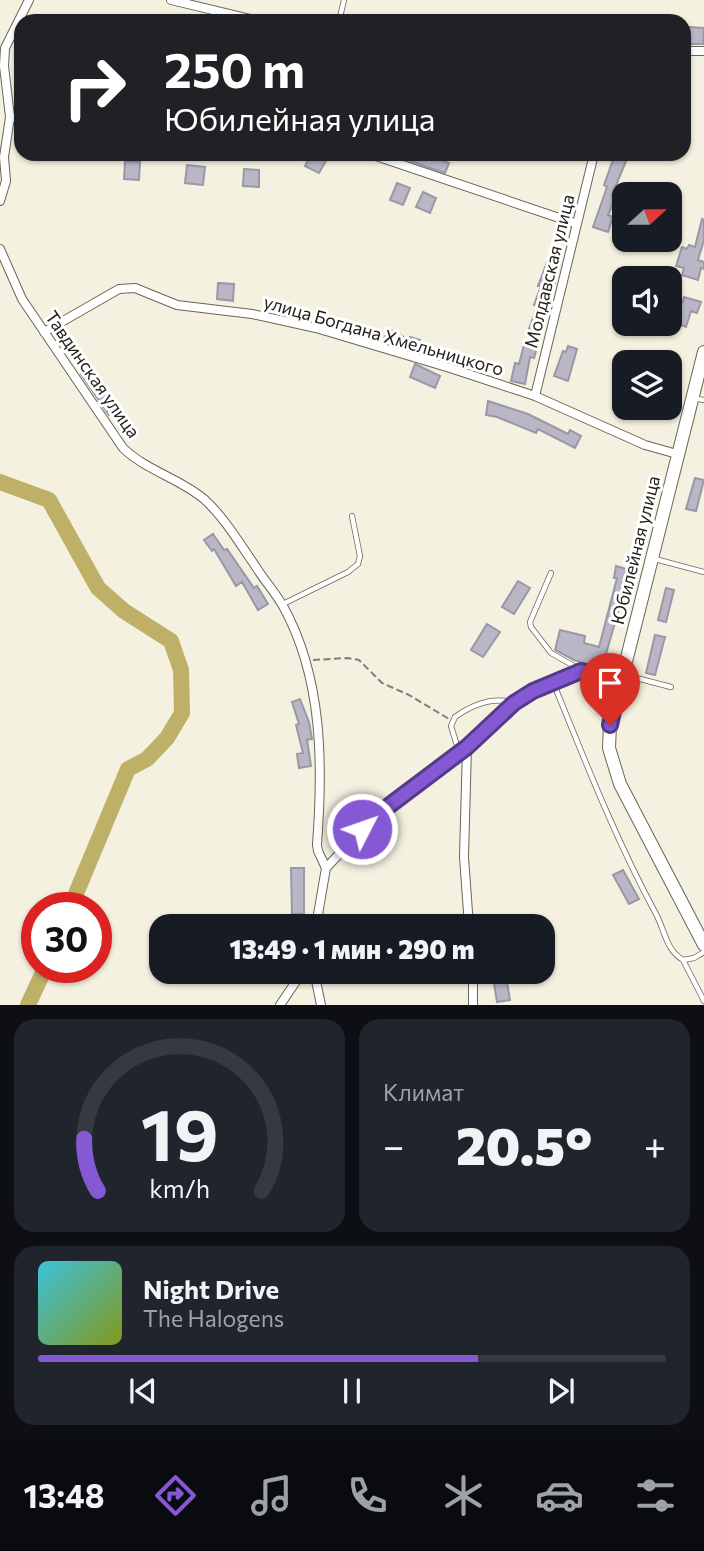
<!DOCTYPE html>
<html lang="ru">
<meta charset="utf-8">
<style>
body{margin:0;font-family:Commissioner,sans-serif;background:#20242c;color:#f1f3f6;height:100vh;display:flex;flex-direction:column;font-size:26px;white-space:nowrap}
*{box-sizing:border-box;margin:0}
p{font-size:23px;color:#9ea1a6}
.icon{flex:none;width:38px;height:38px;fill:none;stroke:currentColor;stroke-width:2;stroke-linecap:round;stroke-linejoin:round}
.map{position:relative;height:1005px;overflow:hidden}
.sheet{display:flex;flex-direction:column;gap:14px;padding:14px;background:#0d0f14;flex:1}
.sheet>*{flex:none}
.hud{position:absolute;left:14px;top:14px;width:677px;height:147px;border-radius:21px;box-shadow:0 2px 5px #0004;background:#202124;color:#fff;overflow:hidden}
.needle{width:46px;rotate:69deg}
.controls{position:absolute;left:612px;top:182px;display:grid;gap:14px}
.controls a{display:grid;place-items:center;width:70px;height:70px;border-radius:14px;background:#171b24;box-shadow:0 2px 5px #0004;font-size:35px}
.speed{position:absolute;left:21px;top:892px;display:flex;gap:14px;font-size:35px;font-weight:700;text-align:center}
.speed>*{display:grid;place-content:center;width:91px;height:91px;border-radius:50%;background:#171b24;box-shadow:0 2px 5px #0004;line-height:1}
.speed .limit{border:10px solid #d22;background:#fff;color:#111}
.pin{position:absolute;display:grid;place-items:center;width:60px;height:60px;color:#fff;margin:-72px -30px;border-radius:50% 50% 50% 0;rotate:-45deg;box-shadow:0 0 7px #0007}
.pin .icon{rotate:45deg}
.me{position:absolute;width:77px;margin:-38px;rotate:49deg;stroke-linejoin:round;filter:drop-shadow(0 0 5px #0008)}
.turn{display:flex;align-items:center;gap:24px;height:147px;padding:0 35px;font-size:32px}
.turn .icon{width:91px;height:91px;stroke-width:2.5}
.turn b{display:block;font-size:49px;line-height:60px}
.big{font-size:52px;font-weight:800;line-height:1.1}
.sheet .widget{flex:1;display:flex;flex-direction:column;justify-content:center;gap:10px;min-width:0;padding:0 24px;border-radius:21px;background:#20242c}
.sheet .dial{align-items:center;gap:0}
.dial svg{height:182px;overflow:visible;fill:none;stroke:#363941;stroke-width:7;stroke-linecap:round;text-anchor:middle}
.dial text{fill:#f1f3f6;stroke:none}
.song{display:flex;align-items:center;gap:21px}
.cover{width:84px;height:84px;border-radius:10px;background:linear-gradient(135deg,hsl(190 70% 55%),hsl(70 70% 35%))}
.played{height:7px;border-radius:4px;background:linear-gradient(90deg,#8459d3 70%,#363941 70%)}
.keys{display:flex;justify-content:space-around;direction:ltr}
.heat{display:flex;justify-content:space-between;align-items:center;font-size:38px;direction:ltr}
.sheet .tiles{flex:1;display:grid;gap:14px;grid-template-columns:1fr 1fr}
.widget:last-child{grid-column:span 2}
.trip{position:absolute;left:149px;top:914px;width:406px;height:70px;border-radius:21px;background:#171b24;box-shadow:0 2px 5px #0004;font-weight:800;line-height:70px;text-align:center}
.menu{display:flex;height:112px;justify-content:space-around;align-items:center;background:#090b0e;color:#9ea1a6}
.menu .icon{width:49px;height:49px}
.menu .selected{color:#8459d3}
.menu b{font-size:32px;color:#f1f3f6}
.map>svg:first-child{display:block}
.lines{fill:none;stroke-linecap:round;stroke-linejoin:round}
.river{stroke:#beb066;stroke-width:16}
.building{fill:#b9b6c6;stroke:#9a97a6;stroke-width:2}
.lane-casing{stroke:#696657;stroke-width:6}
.street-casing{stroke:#696657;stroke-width:10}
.secondary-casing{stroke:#696657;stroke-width:14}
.path{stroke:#817f74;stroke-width:2;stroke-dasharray:7 3.5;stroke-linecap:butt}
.lane{stroke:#fff;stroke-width:4.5}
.street{stroke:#fff;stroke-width:8}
.secondary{stroke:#fff;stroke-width:12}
.route-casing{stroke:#563a89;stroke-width:18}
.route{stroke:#8459d3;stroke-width:12}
.labels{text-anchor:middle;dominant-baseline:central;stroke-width:6;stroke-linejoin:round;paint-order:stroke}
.street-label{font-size:18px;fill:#22211a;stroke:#fff}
</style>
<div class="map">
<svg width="704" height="1005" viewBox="0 0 704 1005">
<rect width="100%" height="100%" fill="#f4f1e0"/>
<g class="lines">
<path class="river" d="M0,482l49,18 49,88 26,23 47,30 10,29 1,43 -15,25 -20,21 -19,10 -58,139
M28,1005l17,-37"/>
</g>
<path class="building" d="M689,27l15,1 -1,16h-15z
M311,154h7l9,5 -8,14 -14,-7z
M411,154h13l25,9 -4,10 -38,-13z
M614,157l12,4 -14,34 4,2 -8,18 5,2 -5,15 -15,-5 14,-40 -3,-2z
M125,161l15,1 -1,18 -15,-1z
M187,165l18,2 -2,18 -18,-2z
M244,169l15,1v17l-16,-1z
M397,183l13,5 -7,17 -13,-5z
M423,192l13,6 -6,15 -14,-6z
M702,219l2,1v20l-6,20 6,2v7l-3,-1 -3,12 -16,-5 2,-7 -8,-2 6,-19 5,2 2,-4 6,2z
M549,257l12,3 -20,73 -12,-4 8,-23 -3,-1 7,-19h-3z
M218,283l16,1 -1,17 -16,-2z
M684,297l17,5 -4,11 -6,-2 -5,16 -10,-4z
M389,329l20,11 1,-3 10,3 -4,11 -33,-10z
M525,341l13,3 -4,14 -4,-1 -5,27 -14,-3 4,-18 4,1z
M568,346l9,3 -9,32 -14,-5 9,-25 3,1z
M415,364l25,12 -5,12 -25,-11z
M91,368l20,33 2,-1 11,14 9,15 -10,5 -11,-21 -3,2 -28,-41z
M488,401l40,13 40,20 2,-4 11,6 -6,12 -37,-19 -2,4 -39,-16 -11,-2z
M695,478l9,2 -8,31 -10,-2z
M213,534l11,16 3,-1 27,39 3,-2 11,18 -10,6 -16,-28 -6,4 -22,-37 -2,2 -8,-11z
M616,566l10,3 -10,43h2l-16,56 -28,-8 -19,-10 5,-20 25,6 -1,7 15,4 18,-69h-3z
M518,581l12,7 -16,26 -12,-7z
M666,588l8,2 -8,32 -8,-2z
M487,624l13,8 -17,25 -12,-7z
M655,635l10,2 -10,38 -9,-2z
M300,699l9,23 3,17 -5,1 4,26 -12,2 -2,-14 6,-1 -7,-28 3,-1 -7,-22z
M291,868h13v46h-12z
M623,870l16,29 -10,5 -16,-29z
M492,971h13l5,29 -13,2z"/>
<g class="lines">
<defs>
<path id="lane" d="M339,21l5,-21
M693,398l11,2
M655,559l49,13
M551,573l-21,49 1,5 20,26 30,17
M283,604l65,-32 10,-8 2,-8 -8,-40
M625,675l46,12
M553,682c32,79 63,158 103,232 9,17 10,36 27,46l11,-2 10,-6
M459,752l-8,-26 4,-9c17,-12 38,-21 59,-14
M683,960l21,41"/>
<path id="street" d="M171,0l88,21
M684,51h20
M10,117l11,1
M370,154l207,70
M0,201l6,-20 -2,-24 6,-40 -6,-51 1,-18 24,-48
M0,249l22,50 101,149c24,23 56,30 81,51 20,18 36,45 52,68 8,13 19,25 27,39 40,72 40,159 34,239l1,6 8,17 -10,58
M44,332l75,-43 16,-1 42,17 75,9 64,14 134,40 85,28 110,49 32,9
M535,396l59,-242
M467,747l-3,110 5,69
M326,868l48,-51 93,-70 54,-49 32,-17 28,-10 39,8
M314,971l7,34
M280,1005l23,-34
M473,1005v-34"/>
<path id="secondary" d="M704,352l-94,373 -1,23 11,36 84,161"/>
</defs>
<use href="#lane" class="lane-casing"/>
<use href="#street" class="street-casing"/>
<use href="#secondary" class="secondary-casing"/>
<path class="path" d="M313,660l34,-2 12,2 23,23 27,12 40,24"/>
<use href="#lane" class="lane"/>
<use href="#street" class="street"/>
<use href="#secondary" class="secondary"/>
</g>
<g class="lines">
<defs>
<path id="route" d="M362,829l28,-24 77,-58 47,-44 19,-12 48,-20 39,9 -10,45"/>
</defs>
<use href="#route" class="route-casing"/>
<use href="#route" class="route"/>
</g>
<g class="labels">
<g class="street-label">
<text transform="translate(549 271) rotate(-76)">Молдавская улица</text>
<text transform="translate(384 335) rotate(16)">улица Богдана Хмельницкого</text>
<text transform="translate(93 374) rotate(55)">Тавдинская улица</text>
<text transform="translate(635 550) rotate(-76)">Юбилейная улица</text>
</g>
</g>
</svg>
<div class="controls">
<a><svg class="needle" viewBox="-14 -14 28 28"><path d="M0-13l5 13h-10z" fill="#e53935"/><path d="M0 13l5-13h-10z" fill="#9ea1a6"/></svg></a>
<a><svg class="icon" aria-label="sound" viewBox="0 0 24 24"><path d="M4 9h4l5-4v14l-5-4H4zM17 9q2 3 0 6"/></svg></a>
<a><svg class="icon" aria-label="layers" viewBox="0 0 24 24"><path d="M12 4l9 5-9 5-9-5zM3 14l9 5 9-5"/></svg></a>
</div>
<div class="speed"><div class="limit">30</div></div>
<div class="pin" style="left:610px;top:725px;background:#d93025"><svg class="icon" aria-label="arrive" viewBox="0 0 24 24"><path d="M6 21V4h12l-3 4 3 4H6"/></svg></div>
<svg class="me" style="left:362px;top:829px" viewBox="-20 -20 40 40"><circle r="17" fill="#8459d3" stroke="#fff" stroke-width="3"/><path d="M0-11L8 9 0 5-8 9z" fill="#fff"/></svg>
<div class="trip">13:49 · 1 мин · 290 m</div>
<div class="hud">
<div class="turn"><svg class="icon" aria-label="right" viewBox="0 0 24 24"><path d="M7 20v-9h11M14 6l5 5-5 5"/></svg><div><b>250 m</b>Юбилейная улица</div></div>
</div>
</div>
<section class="sheet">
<div class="tiles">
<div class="widget dial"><svg viewBox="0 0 100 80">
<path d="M14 69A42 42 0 1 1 86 69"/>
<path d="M14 69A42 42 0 0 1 8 46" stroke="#8459d3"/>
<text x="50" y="56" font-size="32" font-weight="700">19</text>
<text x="50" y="72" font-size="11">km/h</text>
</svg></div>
<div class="widget"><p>Климат</p>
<div class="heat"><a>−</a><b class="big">20.5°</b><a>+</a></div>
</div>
<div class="widget">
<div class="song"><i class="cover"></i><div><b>Night Drive</b><p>The Halogens</p></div></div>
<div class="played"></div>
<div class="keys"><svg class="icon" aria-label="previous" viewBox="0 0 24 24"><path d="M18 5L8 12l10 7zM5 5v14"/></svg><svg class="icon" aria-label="pause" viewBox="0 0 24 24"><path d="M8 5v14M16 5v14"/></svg><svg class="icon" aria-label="next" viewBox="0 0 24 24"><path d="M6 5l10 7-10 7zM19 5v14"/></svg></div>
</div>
</div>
</section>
<nav class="menu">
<b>13:48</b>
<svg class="icon selected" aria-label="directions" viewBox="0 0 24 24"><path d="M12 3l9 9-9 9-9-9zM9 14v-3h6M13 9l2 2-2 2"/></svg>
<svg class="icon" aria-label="music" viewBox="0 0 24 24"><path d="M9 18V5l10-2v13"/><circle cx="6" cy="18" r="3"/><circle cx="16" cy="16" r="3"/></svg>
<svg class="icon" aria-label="phone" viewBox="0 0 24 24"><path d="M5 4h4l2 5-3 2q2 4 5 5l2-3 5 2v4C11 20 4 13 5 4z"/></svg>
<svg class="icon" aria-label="climate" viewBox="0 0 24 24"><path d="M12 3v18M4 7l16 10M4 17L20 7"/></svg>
<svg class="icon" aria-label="car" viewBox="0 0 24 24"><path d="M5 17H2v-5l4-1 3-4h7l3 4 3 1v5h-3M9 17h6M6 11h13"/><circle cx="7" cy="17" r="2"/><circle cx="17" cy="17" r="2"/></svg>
<svg class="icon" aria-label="filters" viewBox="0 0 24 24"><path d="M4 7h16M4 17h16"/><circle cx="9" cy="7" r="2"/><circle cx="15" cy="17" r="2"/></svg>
</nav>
